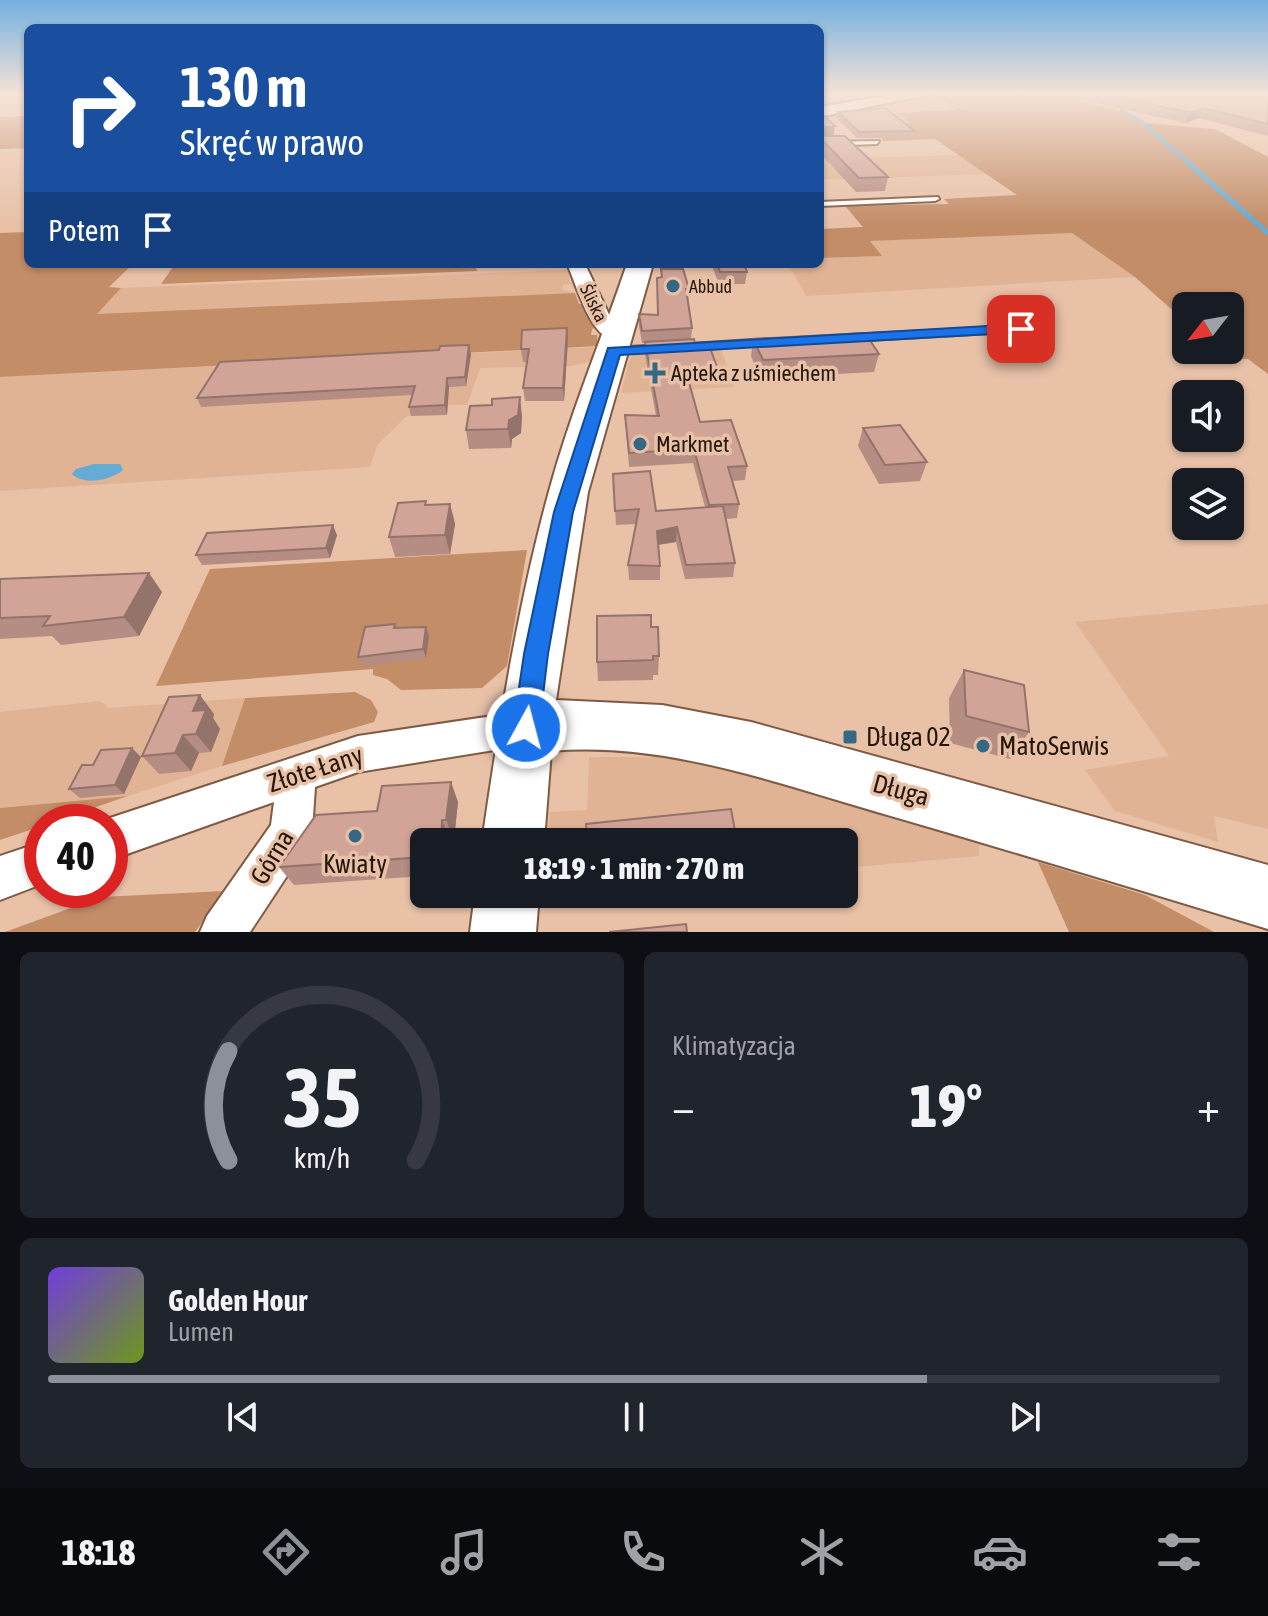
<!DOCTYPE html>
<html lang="pl">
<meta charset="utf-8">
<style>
body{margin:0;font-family:"Asap Condensed",sans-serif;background:#20242c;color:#f1f3f6;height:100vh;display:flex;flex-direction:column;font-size:30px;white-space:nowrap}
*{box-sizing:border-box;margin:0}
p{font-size:26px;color:#9ea1a6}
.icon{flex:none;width:44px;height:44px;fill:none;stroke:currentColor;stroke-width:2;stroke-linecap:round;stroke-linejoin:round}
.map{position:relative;height:932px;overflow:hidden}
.details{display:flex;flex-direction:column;gap:20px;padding:20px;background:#0d0f14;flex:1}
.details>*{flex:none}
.guide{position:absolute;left:24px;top:24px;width:800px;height:244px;border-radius:12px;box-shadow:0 2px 6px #0004;background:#1a4fa0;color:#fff;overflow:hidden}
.needle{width:52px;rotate:239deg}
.controls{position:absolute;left:1172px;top:292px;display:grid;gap:16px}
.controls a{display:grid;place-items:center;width:72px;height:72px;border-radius:12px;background:#171b24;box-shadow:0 2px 6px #0004;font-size:40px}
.speed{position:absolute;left:24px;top:804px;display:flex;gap:16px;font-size:40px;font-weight:700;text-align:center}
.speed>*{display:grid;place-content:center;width:104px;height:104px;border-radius:50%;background:#171b24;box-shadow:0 2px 6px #0004;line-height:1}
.speed .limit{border:12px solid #d22;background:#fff;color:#111}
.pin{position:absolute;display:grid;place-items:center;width:68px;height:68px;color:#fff;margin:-34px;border-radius:16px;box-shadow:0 4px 12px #0006}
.me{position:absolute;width:88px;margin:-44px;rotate:7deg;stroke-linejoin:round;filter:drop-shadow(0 0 6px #0008)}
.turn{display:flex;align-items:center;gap:28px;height:168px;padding:0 24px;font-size:36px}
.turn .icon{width:104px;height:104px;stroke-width:2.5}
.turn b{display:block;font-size:56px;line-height:68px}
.then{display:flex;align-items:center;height:76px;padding:0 24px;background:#0003;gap:16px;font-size:30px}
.big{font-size:60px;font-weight:800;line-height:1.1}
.details .tile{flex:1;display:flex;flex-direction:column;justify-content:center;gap:12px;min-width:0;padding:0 28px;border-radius:12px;background:#20242c}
.details .dial{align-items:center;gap:0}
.dial svg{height:208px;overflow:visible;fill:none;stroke:#363941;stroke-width:7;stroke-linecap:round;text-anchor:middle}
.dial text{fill:#f1f3f6;stroke:none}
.song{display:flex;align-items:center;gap:24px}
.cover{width:96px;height:96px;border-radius:12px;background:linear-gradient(135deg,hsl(260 70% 55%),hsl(80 70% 35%))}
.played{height:8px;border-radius:4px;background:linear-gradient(90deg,#8c9099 75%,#363941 75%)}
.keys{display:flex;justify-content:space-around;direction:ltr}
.heat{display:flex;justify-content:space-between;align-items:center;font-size:44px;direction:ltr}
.details .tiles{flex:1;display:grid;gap:20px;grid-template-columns:1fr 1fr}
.tile:last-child{grid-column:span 2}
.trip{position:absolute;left:410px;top:828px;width:448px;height:80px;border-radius:12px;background:#171b24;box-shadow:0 2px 6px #0004;font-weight:800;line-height:80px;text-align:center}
.tabs{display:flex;height:128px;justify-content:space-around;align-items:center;background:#090b0e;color:#9ea1a6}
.tabs .icon{width:56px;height:56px}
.tabs .current{color:#8c9099}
.tabs b{font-size:36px;color:#f1f3f6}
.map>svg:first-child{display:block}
.built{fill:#e1b395}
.green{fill:#c38d68}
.water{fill:#65abd3}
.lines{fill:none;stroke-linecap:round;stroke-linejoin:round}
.stream-far1{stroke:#65abd3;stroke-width:4}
.stream{stroke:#65abd3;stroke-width:5}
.lane-casing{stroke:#7e5b44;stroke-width:4}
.street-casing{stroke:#7e5b44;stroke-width:4}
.secondary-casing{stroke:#7e5b44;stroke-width:4}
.lane{fill:#fff;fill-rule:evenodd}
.street{fill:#fff;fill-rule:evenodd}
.secondary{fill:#fff;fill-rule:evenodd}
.wall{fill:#b58d83}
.shaded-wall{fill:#93736a}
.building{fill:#d2a498;stroke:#93736a;stroke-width:2}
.route{fill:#1a73e8;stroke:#114b97;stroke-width:2}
.poi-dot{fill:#346885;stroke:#e8c1a7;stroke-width:3}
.labels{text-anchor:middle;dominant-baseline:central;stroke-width:7;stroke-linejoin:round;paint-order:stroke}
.far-poi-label{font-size:18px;fill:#25170d;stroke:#e8c1a7;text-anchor:start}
.far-street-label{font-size:18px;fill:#25170d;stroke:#e8c1a7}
.poi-label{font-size:22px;fill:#25170d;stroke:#e8c1a7;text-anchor:start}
.near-poi-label{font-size:26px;fill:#25170d;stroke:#e8c1a7;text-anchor:start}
.near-street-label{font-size:26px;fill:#25170d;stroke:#e8c1a7}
</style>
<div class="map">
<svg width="1268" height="932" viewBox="0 0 1268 932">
<rect width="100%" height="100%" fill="#e8c1a7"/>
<path class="built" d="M929,95l41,15 -71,3 12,10 -79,1 -12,-9z
M960,155l28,19 -168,6v-21z
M1072,233l63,44 -329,19 -18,-32h32v-6l61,-2 -12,-15z
M568,270l3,14 -8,1v5l12,3 -479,22 25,-27z
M594,347l-3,14 -18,5 -93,2 -13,37h-20l-41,12 -28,27 -8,23 -370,24v-114z
M721,349l13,38 -113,6 9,-35 7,-5z
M1268,604v225l-54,-13 4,26 -103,-31 -30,-41 84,-14 -94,-134z
M245,698l-23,68 -94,30 -128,12v-96l100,-11 9,7z
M589,757h101l289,79v20l-135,12v-26h-296l2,-30 37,-2z"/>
<path class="green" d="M940,93h109l75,19 21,11 70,6 53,28v217l-20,-15h-18l-10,-9h10v-44h-44v16l-51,-45 -63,-44 -202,8 12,15 -62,2v-29l43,-2 -18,-21 104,-2 -5,-5 73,-4 -82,-56 -51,2 -18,-17 44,-1 -12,-10 58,-3 -13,-5 25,5 -39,-15z
M28,116v32l-28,1v-32z
M28,232v32h105l-24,23 12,1 -24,26 478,-21 4,11h10l8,23 -5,2 -1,6h6l1,11 -598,31v-144z
M175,264h300l2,7 -316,13z
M527,550l-20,116 -25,22 -81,2 -14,-11 -14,-4v-6l-217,17 54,-117z
M355,692l16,8 7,12 -4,10 -152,44 23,-68z
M128,796l-75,26h-11v4l-42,14v-32z
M1038,862l107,33 69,37h-145z
M225,891l-30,41h-190l96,-35z"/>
<path class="water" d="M94,464h26l3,6c-12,10 -39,16 -51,4l4,-5z"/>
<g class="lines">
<path class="stream-far1" d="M1122,111l20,11 46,41"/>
<path class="stream" d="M1186,161l82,72"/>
<defs>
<path id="lane" d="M879,141l-2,3 -57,2v-4z
M938,197l1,2 -4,2 -115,5v-4z
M1021,326l4,1v4l-175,10 -6,-3 6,-3z
M769,339l4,1v4l-83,6 -6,-3 6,-3z
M661,345l4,1v4l-51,4 -6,-3 6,-3z"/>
<path id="street" d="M567,264h18l29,61 14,11 -3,4c-33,9 -47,-53 -58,-76z
M526,711l13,5 6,12 -6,12 -13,5 -168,27 -43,15 -3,45 -6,15 -56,85h-50l7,-16 64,-91 3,-23 -164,58v-38h-9l9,-4 248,-82z
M42,842v42l-42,16v-44z"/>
<path id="secondary" d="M901,93h34l-115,24v-10z
M627,264h26l-65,228 -32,208 106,5 89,17 517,143v64c-128,-39 -256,-78 -384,-115 -108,-31 -219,-73 -333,-63l-7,91h-62c17,-117 35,-233 66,-347 21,-79 53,-154 79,-231z
M475,894h64l-3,38h-66z"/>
</defs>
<use href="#lane" class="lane-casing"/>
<use href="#street" class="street-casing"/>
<use href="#secondary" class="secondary-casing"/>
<use href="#lane" class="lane"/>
<use href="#street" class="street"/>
<use href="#secondary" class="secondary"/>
</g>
<path class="wall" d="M1052,93h180l-7,3 43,-3v43l-69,-18 -14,5z
M820,112l14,24 54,41 -3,14 -29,1 -36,-39z
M838,112l77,19 -1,6 -57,1 -20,-20z
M711,264h33l3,8 -2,12h-26z
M661,269l28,20 -1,11 4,28 -1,12 4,6 22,21 -2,13 -26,2 11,40 47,44 -2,14 -13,1 7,23 -2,14 -11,1 9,44 -2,14 -48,2 -9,-37 -18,3 2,21v14h-31l-1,-15 8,-41 -20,1 -3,-51 43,37 49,-4 -12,-44 -64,4 -4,-52 31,1 -11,-61v-12h-3l-3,-17v-12h18v-36h4z
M753,339l126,15 -5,18 -114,6 -9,-22z
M568,340l-4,61h-39l-2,-13 4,-26h-4l-2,-13z
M471,354l-5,32 -17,1 -2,28 -36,1 -2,-9 3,-12 -211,12 -4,-9z
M522,416l-1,17 -9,6 -1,9 -42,1 -3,-19z
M863,428l64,34 -7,19 -41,3 -21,-38z
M450,504l5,20 -5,30 -55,3 -6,-20 38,-32z
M337,535l-7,23 -128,7 -6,-10z
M0,579l162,13 -23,44 -78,9 -9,-9 -52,3z
M395,624l1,4 30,-1 3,9 -3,22 -63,8 -5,-9z
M651,627l8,29 -1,19h-5v5l-55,1 -1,-19z
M964,670l65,62 -19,27 -60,-16 -1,-45z
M214,714l-1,4 7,11 -9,23 -12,1 -8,18 -32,3 -17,-18z
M141,757l-17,37 -44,4 -11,-9 24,-24z
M458,802l-4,37 -30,3v34l-130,9 -15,-18 98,-56z"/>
<path class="shaded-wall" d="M1204,108l-5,10 -14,5 5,-10z
M835,126l-2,13 -13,-1v-10z
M567,328l1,12 -4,61 -1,-13z
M469,345l2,9 -5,32 -1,-9z
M447,378l2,9 -2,28 -2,-10z
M520,397l2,19 -1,17 -9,6 -1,9 -3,-19 1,-9z
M450,504l5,20 -5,30 -5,-19z
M333,525l4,10 -7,23 -4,-10z
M677,527l-1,15 -20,3 1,-14z
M149,573l13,19 -23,44 -15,-19z
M426,627l3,9 -3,22 -3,-9z
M200,695l14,19 -1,4 7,11 -9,23 -15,-18 -3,-23z
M183,735l16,18 -8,18 -16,-18z
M132,748l9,9 -17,37 -9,-9z
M451,782l7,20 -4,37 -8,-19z
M442,820l8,19v3h-9z"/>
<path class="building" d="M1101,93h15l33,9 8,-4 -12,-5h75l6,4 10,-4h32v31l-64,-16 -14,5z
M885,108l30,23 -56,1 -21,-20z
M820,112l15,14 -15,2z
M820,136h25l43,41 -29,1 -39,-40z
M717,264h27l3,8h-27z
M661,269h22l6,20h-3l6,39 -50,3 -3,-17 19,1 -1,-37 5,-1z
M567,328l-4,60h-40l6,-39h-8l1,-19z
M865,333l14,21 -116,6 -10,-21z
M694,339l1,7 14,-1 8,22 -32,1 15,54 31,-2 16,46 -19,1 11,37 -30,1 -15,-56 -65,4 -4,-38 34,1 -14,-74z
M469,345l-4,32 -18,1 -2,27 -36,2 6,-21 -218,12 23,-36 219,-12 1,-4z
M520,397l-2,18 -9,5 -1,9 -42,1 4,-24 22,-1v-6z
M900,425l27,37 -42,3 -22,-37z
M650,471l6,40 67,-5 12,57 -49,2 -9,-38 -20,4 3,35 -32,-1 11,-56 -24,2 -2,-37z
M426,501l-1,4 25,-1 -5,31 -56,2 9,-34z
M333,525l-7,23 -130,7 11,-22z
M149,573l-25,44 -81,9 7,-10 -50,2v-39z
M651,615v12h7l1,29h-6v4l-56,2v-46z
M395,624l-1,4 32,-1 -3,22 -65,8 7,-30z
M964,670l60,15 5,47 -63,-16z
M200,695l-7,16 13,-1 -10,24 -13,1 -8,18 -33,3 27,-59z
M132,748l-17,37 -46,4 13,-24h11l8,-15z
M451,782l-5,38h-4l-1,22h-17v15l-145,10 37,-52 61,-4 5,-25z
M731,809l6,33h-150l-1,-18z
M686,924l1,8h-78z"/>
<linearGradient id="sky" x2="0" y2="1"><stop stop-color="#73b0e0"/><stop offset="0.42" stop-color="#f5e3d7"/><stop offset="1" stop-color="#f5e3d7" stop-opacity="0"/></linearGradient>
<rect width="1268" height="224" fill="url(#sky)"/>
<path class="route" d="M1021,324l7,5 -2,3 -406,23 -47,157 -25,142 -9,74 -4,9 -9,3 -9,-3 -4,-9 11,-74 30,-142 54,-164z"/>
<g class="poi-dot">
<circle cx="673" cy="286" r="8"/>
<path d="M651 361h8v8h8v8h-8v8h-8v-8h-8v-8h8z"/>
<circle cx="640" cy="444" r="8"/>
<rect x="842" y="729" width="16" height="16" rx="4"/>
<circle cx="983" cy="746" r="8"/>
<circle cx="355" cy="836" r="8"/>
</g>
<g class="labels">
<g class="far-poi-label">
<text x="689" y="286">Abbud</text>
</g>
<g class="far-street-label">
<text transform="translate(594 303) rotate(64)">Śliska</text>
</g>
<g class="poi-label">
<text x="671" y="373">Apteka z uśmiechem</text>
<text x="656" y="444">Markmet</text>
</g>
<g class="near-poi-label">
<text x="866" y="737">Długa 02</text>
<text x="999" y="746">MatoSerwis</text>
<text x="355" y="864" text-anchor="middle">Kwiaty</text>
</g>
<g class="near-street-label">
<text transform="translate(315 769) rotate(-18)">Złote Łany</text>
<text transform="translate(901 790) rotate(15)">Długa</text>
<text transform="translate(272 857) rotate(-59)">Górna</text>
</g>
</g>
</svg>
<div class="controls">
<a><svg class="needle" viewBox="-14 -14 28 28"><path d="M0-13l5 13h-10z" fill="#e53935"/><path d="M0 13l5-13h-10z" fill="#9ea1a6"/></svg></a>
<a><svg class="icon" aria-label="sound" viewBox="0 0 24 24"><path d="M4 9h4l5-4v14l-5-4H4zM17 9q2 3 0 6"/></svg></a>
<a><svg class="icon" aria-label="layers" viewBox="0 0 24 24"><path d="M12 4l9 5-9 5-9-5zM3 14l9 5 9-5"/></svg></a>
</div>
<div class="speed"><div class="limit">40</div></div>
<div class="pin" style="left:1021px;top:329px;background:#d93025"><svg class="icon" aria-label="arrive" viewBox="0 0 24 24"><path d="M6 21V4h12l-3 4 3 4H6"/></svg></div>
<svg class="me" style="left:526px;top:728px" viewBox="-20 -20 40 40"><circle r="17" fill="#1a73e8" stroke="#fff" stroke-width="3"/><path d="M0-11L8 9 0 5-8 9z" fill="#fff"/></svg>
<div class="trip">18:19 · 1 min · 270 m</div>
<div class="guide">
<div class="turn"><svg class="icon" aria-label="right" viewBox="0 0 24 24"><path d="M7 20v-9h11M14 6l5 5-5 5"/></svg><div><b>130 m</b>Skręć w prawo</div></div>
<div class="then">Potem<svg class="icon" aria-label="arrive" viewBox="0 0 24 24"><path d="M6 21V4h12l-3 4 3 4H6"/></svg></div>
</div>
</div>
<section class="details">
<div class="tiles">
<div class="tile dial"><svg viewBox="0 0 100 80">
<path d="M14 69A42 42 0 1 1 86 69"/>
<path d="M14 69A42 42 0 0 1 14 27" stroke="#8c9099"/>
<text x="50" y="56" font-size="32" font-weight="700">35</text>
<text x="50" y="72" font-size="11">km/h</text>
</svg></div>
<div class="tile"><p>Klimatyzacja</p>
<div class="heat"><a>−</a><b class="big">19°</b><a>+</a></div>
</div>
<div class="tile">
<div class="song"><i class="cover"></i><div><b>Golden Hour</b><p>Lumen</p></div></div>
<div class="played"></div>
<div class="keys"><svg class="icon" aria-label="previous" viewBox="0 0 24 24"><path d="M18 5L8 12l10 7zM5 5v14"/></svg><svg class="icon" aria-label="pause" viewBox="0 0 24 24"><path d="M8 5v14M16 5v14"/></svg><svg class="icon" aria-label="next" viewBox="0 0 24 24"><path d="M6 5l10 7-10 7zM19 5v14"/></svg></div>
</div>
</div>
</section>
<nav class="tabs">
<b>18:18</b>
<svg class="icon current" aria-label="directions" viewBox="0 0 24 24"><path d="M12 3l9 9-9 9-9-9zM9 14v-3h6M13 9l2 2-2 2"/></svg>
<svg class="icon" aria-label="music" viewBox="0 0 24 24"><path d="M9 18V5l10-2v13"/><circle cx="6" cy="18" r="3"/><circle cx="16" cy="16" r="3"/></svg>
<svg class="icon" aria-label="phone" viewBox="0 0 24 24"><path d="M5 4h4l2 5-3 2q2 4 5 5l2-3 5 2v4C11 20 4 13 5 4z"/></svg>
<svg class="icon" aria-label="climate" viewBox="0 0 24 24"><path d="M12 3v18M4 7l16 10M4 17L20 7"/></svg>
<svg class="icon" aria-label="car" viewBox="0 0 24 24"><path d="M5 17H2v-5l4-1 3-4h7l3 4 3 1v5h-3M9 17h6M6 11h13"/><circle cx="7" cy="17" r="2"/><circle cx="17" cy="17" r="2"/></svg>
<svg class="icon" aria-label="filters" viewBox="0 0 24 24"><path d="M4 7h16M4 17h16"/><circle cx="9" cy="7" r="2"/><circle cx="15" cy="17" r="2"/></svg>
</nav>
